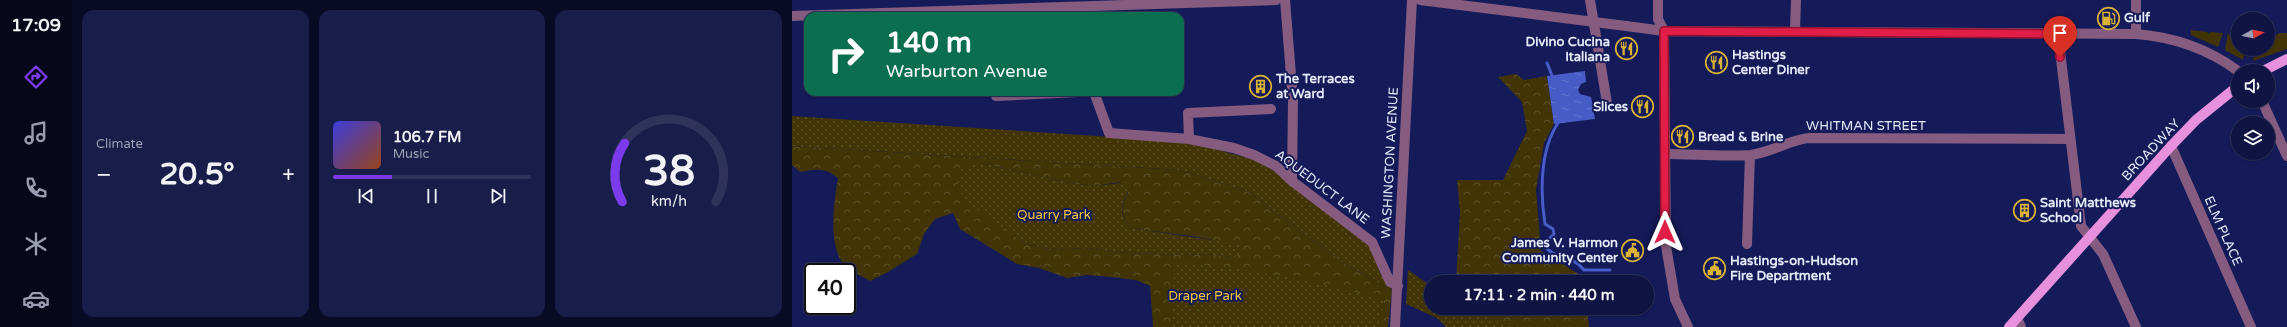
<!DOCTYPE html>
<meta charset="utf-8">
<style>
body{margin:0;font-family:"Varela Round",sans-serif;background:#181d49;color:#f1f3f6;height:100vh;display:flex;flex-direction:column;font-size:15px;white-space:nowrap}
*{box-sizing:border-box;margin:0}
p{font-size:13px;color:#9b9eb2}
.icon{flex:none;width:22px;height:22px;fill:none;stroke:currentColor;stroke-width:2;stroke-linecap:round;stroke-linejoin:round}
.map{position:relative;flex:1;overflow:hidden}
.details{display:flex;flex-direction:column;gap:10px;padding:10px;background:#080b24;width:720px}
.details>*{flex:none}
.hud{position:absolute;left:12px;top:12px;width:380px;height:84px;border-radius:12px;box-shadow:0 1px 3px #0004,0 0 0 1px #2f335b;background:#0b6e4f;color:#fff;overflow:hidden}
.needle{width:26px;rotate:82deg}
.tools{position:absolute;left:1439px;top:12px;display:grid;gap:8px}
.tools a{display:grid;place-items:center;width:44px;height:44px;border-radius:50%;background:#0f1442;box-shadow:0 1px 3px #0004,0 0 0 1px #2f335b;font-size:20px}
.speed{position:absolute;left:12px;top:263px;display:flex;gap:8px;font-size:20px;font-weight:700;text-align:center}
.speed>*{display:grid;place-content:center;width:52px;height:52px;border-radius:50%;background:#0f1442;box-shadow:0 1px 3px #0004,0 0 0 1px #2f335b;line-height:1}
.speed .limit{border:2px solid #111;border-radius:6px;background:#fff;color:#111}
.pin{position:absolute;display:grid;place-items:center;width:34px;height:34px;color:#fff;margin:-41px -17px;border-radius:50% 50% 50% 0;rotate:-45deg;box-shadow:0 0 4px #0007}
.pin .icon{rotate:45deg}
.me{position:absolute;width:44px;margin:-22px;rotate:0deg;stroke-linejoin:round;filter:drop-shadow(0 0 3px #0008)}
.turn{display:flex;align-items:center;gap:14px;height:84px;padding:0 16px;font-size:18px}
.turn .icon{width:52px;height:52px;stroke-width:2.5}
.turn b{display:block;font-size:28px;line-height:34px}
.big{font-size:30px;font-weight:700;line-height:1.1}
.details .tile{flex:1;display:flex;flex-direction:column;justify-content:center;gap:6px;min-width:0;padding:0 14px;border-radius:12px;background:#181d49}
.details .dial{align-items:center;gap:0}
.dial svg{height:104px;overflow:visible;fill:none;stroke:#2f335b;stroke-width:7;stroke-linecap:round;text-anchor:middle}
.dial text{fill:#f1f3f6;stroke:none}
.song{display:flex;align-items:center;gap:12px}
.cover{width:48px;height:48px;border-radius:6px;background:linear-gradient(135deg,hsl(240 70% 55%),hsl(20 70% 35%))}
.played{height:4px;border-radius:2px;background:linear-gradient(90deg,#7c3aed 30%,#2f335b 30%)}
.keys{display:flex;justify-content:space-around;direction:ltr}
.heat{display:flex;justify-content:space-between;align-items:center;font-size:22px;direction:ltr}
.details .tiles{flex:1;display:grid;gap:10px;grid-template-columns:repeat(3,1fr)}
.trip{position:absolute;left:632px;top:275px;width:230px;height:40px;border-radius:20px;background:#0f1442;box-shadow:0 1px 3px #0004,0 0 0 1px #2f335b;font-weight:700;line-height:40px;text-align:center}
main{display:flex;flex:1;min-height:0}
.menu{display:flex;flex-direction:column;width:72px;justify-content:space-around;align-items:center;background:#06081a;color:#9b9eb2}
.menu .icon{width:28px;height:28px}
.menu .selected{color:#7c3aed}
.menu b{font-size:18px;color:#f1f3f6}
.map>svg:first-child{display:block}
.green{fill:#423404}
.forest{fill:url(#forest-crowns);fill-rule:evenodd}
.park{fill:url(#park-dots)}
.water{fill:url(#water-ripples)}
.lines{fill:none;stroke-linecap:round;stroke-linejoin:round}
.stream{stroke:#475cc6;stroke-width:3}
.minor{stroke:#855c80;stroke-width:10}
.tertiary{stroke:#855c80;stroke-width:10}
.primary{stroke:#e790dd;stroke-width:10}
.tertiary-bridge{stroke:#855c80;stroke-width:10}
.route-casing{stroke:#92132f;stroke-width:10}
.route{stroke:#e11d48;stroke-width:7}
.labels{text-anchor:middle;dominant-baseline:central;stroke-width:4;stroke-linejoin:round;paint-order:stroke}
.poi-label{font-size:13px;font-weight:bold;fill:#e6ebfa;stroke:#141b58;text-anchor:start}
.street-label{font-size:13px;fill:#e6ebfa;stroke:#141b58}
.park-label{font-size:13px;fill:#f4c939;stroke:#141b58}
</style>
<main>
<nav class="menu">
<b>17:09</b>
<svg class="icon selected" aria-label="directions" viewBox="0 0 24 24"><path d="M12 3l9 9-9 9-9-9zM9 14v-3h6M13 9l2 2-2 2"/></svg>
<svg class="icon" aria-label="music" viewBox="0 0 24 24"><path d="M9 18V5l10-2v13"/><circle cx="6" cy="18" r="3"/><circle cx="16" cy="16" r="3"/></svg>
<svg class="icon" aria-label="phone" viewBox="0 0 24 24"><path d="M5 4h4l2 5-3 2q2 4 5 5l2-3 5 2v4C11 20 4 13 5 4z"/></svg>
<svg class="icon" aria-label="climate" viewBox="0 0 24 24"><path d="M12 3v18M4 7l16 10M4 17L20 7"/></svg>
<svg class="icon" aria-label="car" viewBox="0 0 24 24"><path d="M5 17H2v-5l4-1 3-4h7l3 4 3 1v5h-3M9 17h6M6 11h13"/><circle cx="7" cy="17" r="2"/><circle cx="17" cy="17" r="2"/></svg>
</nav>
<section class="details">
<div class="tiles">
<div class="tile"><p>Climate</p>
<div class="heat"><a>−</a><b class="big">20.5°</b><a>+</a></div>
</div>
<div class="tile">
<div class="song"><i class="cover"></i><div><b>106.7 FM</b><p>Music</p></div></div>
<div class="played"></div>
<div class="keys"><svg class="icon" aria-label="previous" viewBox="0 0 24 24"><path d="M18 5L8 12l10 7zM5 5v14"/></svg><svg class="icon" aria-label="pause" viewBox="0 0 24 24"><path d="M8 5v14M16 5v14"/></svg><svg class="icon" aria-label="next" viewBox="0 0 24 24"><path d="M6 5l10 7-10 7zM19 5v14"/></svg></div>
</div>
<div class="tile dial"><svg viewBox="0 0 100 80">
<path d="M14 69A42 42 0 1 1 86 69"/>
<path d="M14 69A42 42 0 0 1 16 24" stroke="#7c3aed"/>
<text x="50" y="56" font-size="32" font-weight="700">38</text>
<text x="50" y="72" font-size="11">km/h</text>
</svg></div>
</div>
</section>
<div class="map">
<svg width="1495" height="327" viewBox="0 0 1495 327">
<defs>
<pattern id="forest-crowns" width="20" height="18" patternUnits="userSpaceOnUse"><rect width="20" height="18" fill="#423404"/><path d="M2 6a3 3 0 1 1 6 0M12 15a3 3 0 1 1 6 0" fill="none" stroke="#5d522a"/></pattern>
<pattern id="park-dots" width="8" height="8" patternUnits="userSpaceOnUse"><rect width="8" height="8" fill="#423404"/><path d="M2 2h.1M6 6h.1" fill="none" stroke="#5d522a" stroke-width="1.8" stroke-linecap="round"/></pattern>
<pattern id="water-ripples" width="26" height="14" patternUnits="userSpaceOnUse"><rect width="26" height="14" fill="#475cc6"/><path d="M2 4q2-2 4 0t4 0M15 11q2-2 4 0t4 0" fill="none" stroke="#6274ce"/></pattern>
</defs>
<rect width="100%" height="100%" fill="#141b58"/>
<path class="green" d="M1399,30l16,2 2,2 1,-2 13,1 -5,14 -27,-12z
M1436,33l16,22 -1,5 -18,-10z
M1487,33h8v16l-34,12 1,-5 7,-7h7v-6z"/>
<path class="forest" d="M724,74l8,6 23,-4 7,48 -10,19 -8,47 5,61 41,25 1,6h-127l4,-69 -3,-33h46l24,-49 -5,-29 -24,-25z
M0,146l387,24 68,21 98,73 47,26 -4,37h-235l-3,-41 -14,-6 -25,-3 -24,-2 -20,3 -28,-10 -22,-4 -57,-35 -7,-16 -18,6 -11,15 -7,20 -29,18 -18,9c-8,-5 -21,-10 -27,-17 -15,-21 -9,-62 -5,-86 -12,-11 -23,-9 -38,-6l-8,-7zM189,163l89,20 25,3 25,-4 8,10c-7,14 -8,23 2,36l68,9 43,9 -9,11 -27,-3 -22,1 -55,-2 -42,-5 -37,2 -28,-9 -25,-20z
M666,308h129l2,19h-121z"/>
<path class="park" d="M0,116l397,26 63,17 17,8 100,75 11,31 12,17 -47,-26 -98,-73 -68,-21 -387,-24z
M189,163l89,20 25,3 31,-4 4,3c-6,18 -14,26 0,43l96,14 15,4 1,8 -10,3 -27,-3 -22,1 -55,-2 -42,-5 -37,2 -28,-9 -51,-37 -13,-16 3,-18z
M383,263c74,5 137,17 208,37l-2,27h-210z
M616,270l23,16v22h33l47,19h-65l-9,-9 -31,-14z"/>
<path class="water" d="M793,71l1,11 -5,2 -3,6 2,4 11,3 4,22 -41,5 -7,-48z"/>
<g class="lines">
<path class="stream" d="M755,63l6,15
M766,119v4c-18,27 -18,69 -13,101l8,5 1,5 -10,10c8,16 27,9 40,26h26"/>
<path class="minor" d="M493,0l8,100 -1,81
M798,0l17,103
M866,0v19l6,12
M1344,0v34
M286,7l1,9
M1003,30l1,-30
M1266,34l23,192 22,28 33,73
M302,92l15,41 80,6 45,9 20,7 22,11 16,15 80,61 18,40 8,4
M204,96l82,-4
M1470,101l25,55
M397,139l-1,-26 83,-4
M1379,146l80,181
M873,154c28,0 57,3 85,1 21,-2 38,-15 59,-17l261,1
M955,244l3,-89
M1225,318l4,9
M603,327l17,-327"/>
<path class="tertiary" d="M628,0l88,11
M0,16l484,-16
M834,26l38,5 472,3c38,3 71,14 102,37
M872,31l2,215 9,53 13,28"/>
<path class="primary" d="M1471,71l24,-12
M1217,327l162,-181 25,-26 42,-34"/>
<path class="tertiary-bridge" d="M716,11l118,15"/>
</g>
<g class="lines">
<defs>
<path id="route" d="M873,232l-1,-201 394,3 2,23"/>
</defs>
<use href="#route" class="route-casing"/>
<use href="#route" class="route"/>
</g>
<defs>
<symbol id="fuel-ring" viewBox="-11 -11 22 22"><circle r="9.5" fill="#141b58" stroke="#dab334" stroke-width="1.5"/><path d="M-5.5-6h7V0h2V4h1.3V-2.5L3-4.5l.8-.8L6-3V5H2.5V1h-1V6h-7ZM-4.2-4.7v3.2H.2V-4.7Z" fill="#dab334"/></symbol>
<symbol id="restaurant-ring" viewBox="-11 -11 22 22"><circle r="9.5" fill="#141b58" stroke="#dab334" stroke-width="1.5"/><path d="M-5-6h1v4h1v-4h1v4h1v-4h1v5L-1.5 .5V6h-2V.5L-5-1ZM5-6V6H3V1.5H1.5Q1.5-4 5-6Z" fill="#dab334"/></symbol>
<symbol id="building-ring" viewBox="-11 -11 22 22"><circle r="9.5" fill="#141b58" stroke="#dab334" stroke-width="1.5"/><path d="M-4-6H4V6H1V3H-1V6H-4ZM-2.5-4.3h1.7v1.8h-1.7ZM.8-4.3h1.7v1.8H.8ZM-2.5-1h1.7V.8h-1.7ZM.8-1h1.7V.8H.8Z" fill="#dab334"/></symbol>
<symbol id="civic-ring" viewBox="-11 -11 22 22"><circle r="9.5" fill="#141b58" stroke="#dab334" stroke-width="1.5"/><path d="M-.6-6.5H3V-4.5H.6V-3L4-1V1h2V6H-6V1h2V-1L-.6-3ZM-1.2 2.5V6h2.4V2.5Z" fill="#dab334"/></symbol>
</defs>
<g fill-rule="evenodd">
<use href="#fuel-ring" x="1304" y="6" width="25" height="25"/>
<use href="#restaurant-ring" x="822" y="36" width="25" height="25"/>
<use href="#restaurant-ring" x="912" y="50" width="25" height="25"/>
<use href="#building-ring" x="456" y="74" width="25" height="25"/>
<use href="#restaurant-ring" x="838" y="94" width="25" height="25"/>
<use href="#restaurant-ring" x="878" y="124" width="25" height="25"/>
<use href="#building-ring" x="1220" y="198" width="25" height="25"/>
<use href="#civic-ring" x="828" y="238" width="25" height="25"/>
<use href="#civic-ring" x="910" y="256" width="25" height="25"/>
</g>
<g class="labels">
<g class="poi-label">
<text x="1332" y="18">Gulf</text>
<text x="818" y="42" text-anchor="end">Divino Cucina<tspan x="818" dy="15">Italiana</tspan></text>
<text x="940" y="55">Hastings<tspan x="940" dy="15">Center Diner</tspan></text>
<text x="484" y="79">The Terraces<tspan x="484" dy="15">at Ward</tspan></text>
<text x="836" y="107" text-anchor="end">Slices</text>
<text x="906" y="137">Bread &amp; Brine</text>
<text x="1248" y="203">Saint Matthews<tspan x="1248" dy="15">School</tspan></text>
<text x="826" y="243" text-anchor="end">James V. Harmon<tspan x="826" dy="15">Community Center</tspan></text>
<text x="938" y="261">Hastings-on-Hudson<tspan x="938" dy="15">Fire Department</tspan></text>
</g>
<g class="street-label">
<text x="1074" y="126">WHITMAN STREET</text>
<text transform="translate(1359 150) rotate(-47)">BROADWAY</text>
<text transform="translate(598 163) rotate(-87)">WASHINGTON AVENUE</text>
<text transform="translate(530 187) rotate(37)">AQUEDUCT LANE</text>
<text transform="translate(1431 231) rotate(66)">ELM PLACE</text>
</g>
<g class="park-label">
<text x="262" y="215">Quarry Park</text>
<text x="413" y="296">Draper Park</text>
</g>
</g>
</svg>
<div class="tools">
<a><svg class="needle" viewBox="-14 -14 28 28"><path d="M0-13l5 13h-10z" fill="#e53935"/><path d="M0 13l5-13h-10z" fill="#9b9eb2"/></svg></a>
<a><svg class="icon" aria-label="sound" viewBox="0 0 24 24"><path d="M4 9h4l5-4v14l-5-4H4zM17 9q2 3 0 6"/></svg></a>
<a><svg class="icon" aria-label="layers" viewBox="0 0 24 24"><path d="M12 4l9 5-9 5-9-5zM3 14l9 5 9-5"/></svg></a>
</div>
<div class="speed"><div class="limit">40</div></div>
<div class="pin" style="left:1268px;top:57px;background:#d93025"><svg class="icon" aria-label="arrive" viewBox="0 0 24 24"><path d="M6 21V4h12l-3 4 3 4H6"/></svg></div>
<svg class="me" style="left:873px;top:232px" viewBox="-20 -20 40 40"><path d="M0-17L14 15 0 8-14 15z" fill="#e11d48" stroke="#fff" stroke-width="4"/></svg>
<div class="trip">17:11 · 2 min · 440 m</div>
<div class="hud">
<div class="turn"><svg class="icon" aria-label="right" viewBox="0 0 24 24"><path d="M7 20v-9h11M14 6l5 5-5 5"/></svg><div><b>140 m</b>Warburton Avenue</div></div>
</div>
</div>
</main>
